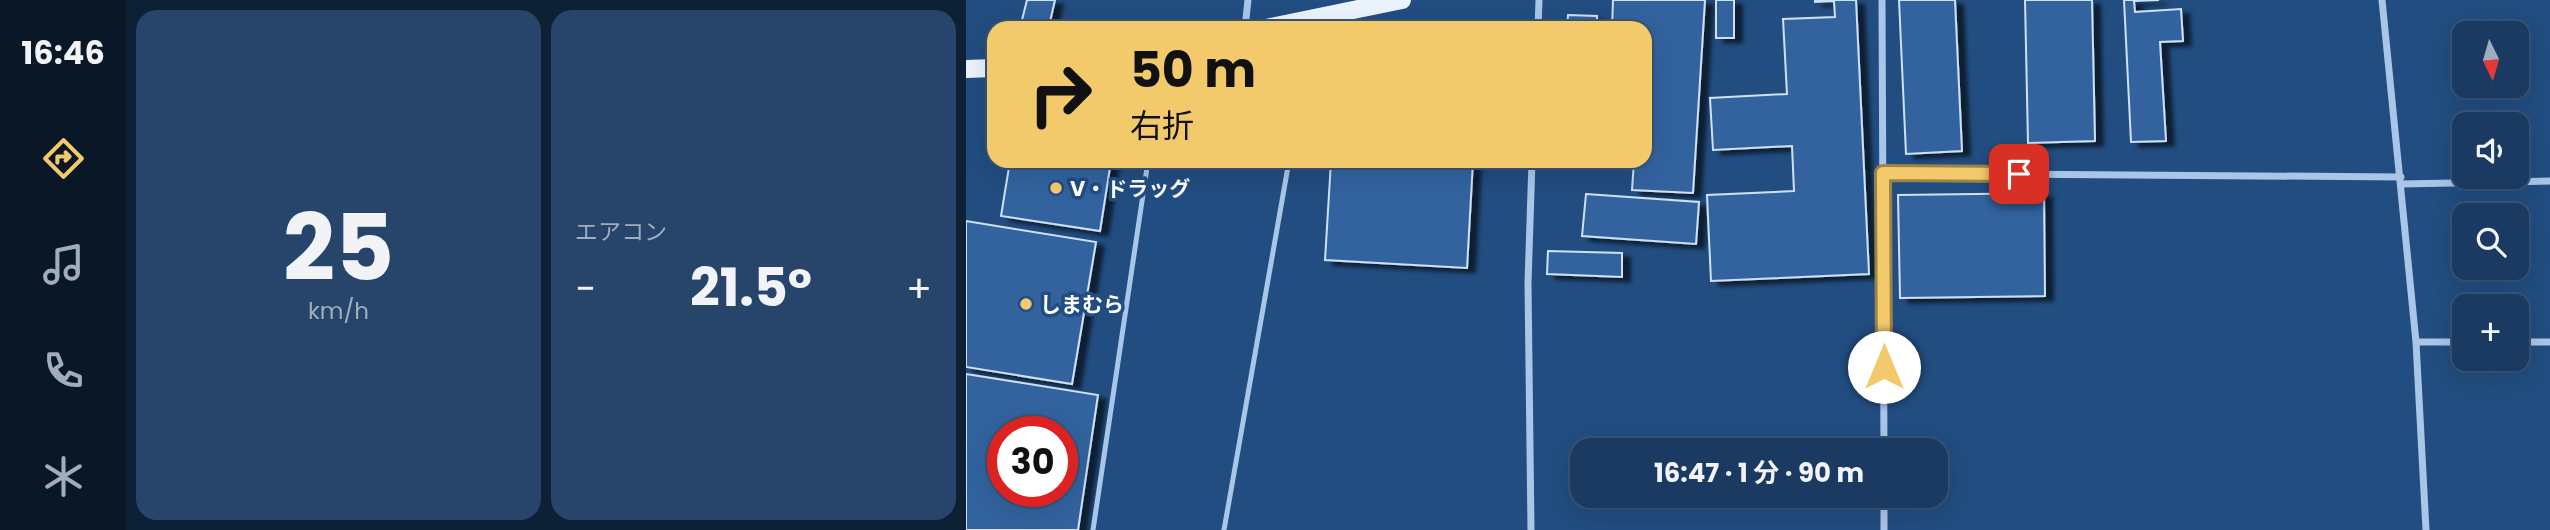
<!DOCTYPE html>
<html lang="ja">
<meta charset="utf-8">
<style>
body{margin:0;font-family:Poppins,"Noto Sans JP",sans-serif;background:#27456a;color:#f1f3f6;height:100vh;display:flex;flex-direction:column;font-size:26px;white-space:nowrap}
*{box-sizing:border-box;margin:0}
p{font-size:23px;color:#9fadbd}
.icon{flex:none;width:38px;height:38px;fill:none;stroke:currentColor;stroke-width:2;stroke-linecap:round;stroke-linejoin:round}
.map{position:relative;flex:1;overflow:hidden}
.sheet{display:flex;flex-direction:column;gap:10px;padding:10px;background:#0e2035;width:840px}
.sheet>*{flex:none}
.hud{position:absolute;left:21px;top:21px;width:665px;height:147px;border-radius:21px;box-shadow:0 7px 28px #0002,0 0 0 2px #385476;background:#f3ca6b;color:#111;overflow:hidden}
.needle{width:46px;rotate:175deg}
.tools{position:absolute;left:1486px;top:21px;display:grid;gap:14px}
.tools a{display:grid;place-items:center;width:77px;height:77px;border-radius:14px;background:#1a3a61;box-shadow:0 7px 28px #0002,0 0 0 2px #385476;font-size:35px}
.speed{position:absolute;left:21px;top:416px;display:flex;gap:14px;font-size:35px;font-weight:700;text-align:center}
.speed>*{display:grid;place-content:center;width:91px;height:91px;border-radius:50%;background:#1a3a61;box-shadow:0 7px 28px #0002,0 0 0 2px #385476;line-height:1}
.speed .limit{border:10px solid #d22;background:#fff;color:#111}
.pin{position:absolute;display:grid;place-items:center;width:60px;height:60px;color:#fff;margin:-30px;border-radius:14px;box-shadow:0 4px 10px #0006}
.me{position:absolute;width:77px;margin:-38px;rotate:0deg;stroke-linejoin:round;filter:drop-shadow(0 0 5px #0008)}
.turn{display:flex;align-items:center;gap:24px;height:147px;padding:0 28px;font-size:32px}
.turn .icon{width:91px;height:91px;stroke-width:2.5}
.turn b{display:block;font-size:49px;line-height:60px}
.big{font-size:52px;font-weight:700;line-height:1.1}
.sheet .tile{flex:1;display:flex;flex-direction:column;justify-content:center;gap:10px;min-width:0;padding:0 24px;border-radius:21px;background:#27456a}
.sheet .dial{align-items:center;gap:0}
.dial b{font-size:91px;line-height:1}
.heat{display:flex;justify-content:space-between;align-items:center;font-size:38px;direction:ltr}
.sheet .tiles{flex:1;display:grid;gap:10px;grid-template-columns:repeat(2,1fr)}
.trip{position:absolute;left:604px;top:438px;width:378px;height:70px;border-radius:21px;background:#1a3a61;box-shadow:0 7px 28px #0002,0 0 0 2px #385476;font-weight:700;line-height:70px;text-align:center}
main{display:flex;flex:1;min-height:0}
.menu{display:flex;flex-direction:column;width:126px;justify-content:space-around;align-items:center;background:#0a1727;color:#9fadbd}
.menu .icon{width:49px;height:49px}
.menu .on{color:#f3ca6b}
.menu b{font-size:32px;color:#f1f3f6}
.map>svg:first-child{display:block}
.building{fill:#32649f;stroke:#cde0f6;stroke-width:2;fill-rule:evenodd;filter:url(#shadow)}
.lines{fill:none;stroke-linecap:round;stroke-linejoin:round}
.service{stroke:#a9c6e8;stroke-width:5}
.minor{stroke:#a9c6e8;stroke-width:7}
.primary{stroke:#ebf3fd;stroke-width:18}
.route-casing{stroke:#9e8346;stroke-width:18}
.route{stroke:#f3ca6b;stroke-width:12}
.poi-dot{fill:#f3ca6b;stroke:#224d81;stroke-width:2.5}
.labels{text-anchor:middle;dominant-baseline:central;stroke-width:7;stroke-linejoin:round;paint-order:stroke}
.poi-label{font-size:21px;font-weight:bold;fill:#fff;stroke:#224d81;text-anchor:start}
</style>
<main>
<nav class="menu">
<b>16:46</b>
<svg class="icon on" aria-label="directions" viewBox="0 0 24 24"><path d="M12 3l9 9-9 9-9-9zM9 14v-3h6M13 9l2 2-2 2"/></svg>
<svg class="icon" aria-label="music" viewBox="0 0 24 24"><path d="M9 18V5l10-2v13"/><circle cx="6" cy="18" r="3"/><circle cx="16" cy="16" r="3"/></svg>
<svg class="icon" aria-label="phone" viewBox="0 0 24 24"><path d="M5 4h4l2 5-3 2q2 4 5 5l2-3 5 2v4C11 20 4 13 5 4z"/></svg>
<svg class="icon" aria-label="climate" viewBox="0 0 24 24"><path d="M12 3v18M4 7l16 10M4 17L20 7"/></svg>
</nav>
<section class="sheet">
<div class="tiles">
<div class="tile dial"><b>25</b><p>km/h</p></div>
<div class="tile"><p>エアコン</p>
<div class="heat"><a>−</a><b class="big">21.5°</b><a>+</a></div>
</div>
</div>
</section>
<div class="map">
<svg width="1584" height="530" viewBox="0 0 1584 530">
<defs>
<filter id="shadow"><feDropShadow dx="8" dy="4.5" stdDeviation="2" flood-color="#0009"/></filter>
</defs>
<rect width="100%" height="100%" fill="#224d81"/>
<path class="building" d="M61,0h28l-6,26 -27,-6z
M647,0h92l-12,193 -61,-3 2,-29h11v-133h-33z
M750,0h18v38h-18z
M849,0h41l13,274 -158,7 -4,-86 87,-4 -2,-45 -79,4 -3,-52 77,-4 -4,-75 52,-2 -1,-16 -19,1z
M933,0h56l7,151 -56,3z
M1059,0h67l3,141 -67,2z
M1158,0h35l-25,1 1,11 46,-3 2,32 -23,1 6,99 -35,1z
M602,15l29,1v12h-30z
M44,161h101l-11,70 -99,-15z
M365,161h142l-6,107 -142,-8z
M1078,193l1,103 -145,2 -2,-103z
M620,194l113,8 -3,42 -114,-8z
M0,221l130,21 -24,142 -106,-17z
M582,251l74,2v24l-75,-3z
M0,374l132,21 -20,135h-112zM37,432h59v60h-59z"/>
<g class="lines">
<path class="service" d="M127,530l55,-369
M258,530l65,-369"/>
<path class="minor" d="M916,0l2,450
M1416,0l34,342 10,188
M279,28l3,-28
M572,28l1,-28
M917,173l518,4
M1436,184l148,-3
M1450,342h48
M1550,342h34
M918,495v35
M565,530l-3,-247 4,-122"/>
<path class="primary" d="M300,28l136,-28
M0,69l28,-1"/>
</g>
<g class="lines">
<defs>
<path id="route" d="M918,367l-1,-194 136,1"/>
</defs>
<use href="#route" class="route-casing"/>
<use href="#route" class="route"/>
</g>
<g class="poi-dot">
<circle cx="90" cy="188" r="7"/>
<circle cx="60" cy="304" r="7"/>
</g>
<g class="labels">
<g class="poi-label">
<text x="104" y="188">V・ドラッグ</text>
<text x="74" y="304">しまむら</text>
</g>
</g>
</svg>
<div class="tools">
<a><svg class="needle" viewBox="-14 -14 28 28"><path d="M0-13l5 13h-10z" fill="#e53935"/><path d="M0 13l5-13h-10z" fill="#9fadbd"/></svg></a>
<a><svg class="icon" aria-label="sound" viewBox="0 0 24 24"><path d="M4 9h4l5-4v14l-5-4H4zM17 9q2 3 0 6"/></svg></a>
<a><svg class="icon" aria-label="search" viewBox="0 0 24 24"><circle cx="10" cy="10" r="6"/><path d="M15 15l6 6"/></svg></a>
<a>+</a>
</div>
<div class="speed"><div class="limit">30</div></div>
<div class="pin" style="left:1053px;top:174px;background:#d93025"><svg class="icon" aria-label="arrive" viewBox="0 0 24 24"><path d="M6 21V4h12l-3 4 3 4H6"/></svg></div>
<svg class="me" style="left:918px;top:367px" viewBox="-20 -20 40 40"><circle r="19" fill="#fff"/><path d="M0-13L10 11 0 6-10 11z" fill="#f3ca6b"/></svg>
<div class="trip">16:47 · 1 分 · 90 m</div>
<div class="hud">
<div class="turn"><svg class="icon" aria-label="right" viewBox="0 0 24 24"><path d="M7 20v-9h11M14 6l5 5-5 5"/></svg><div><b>50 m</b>右折</div></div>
</div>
</div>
</main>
